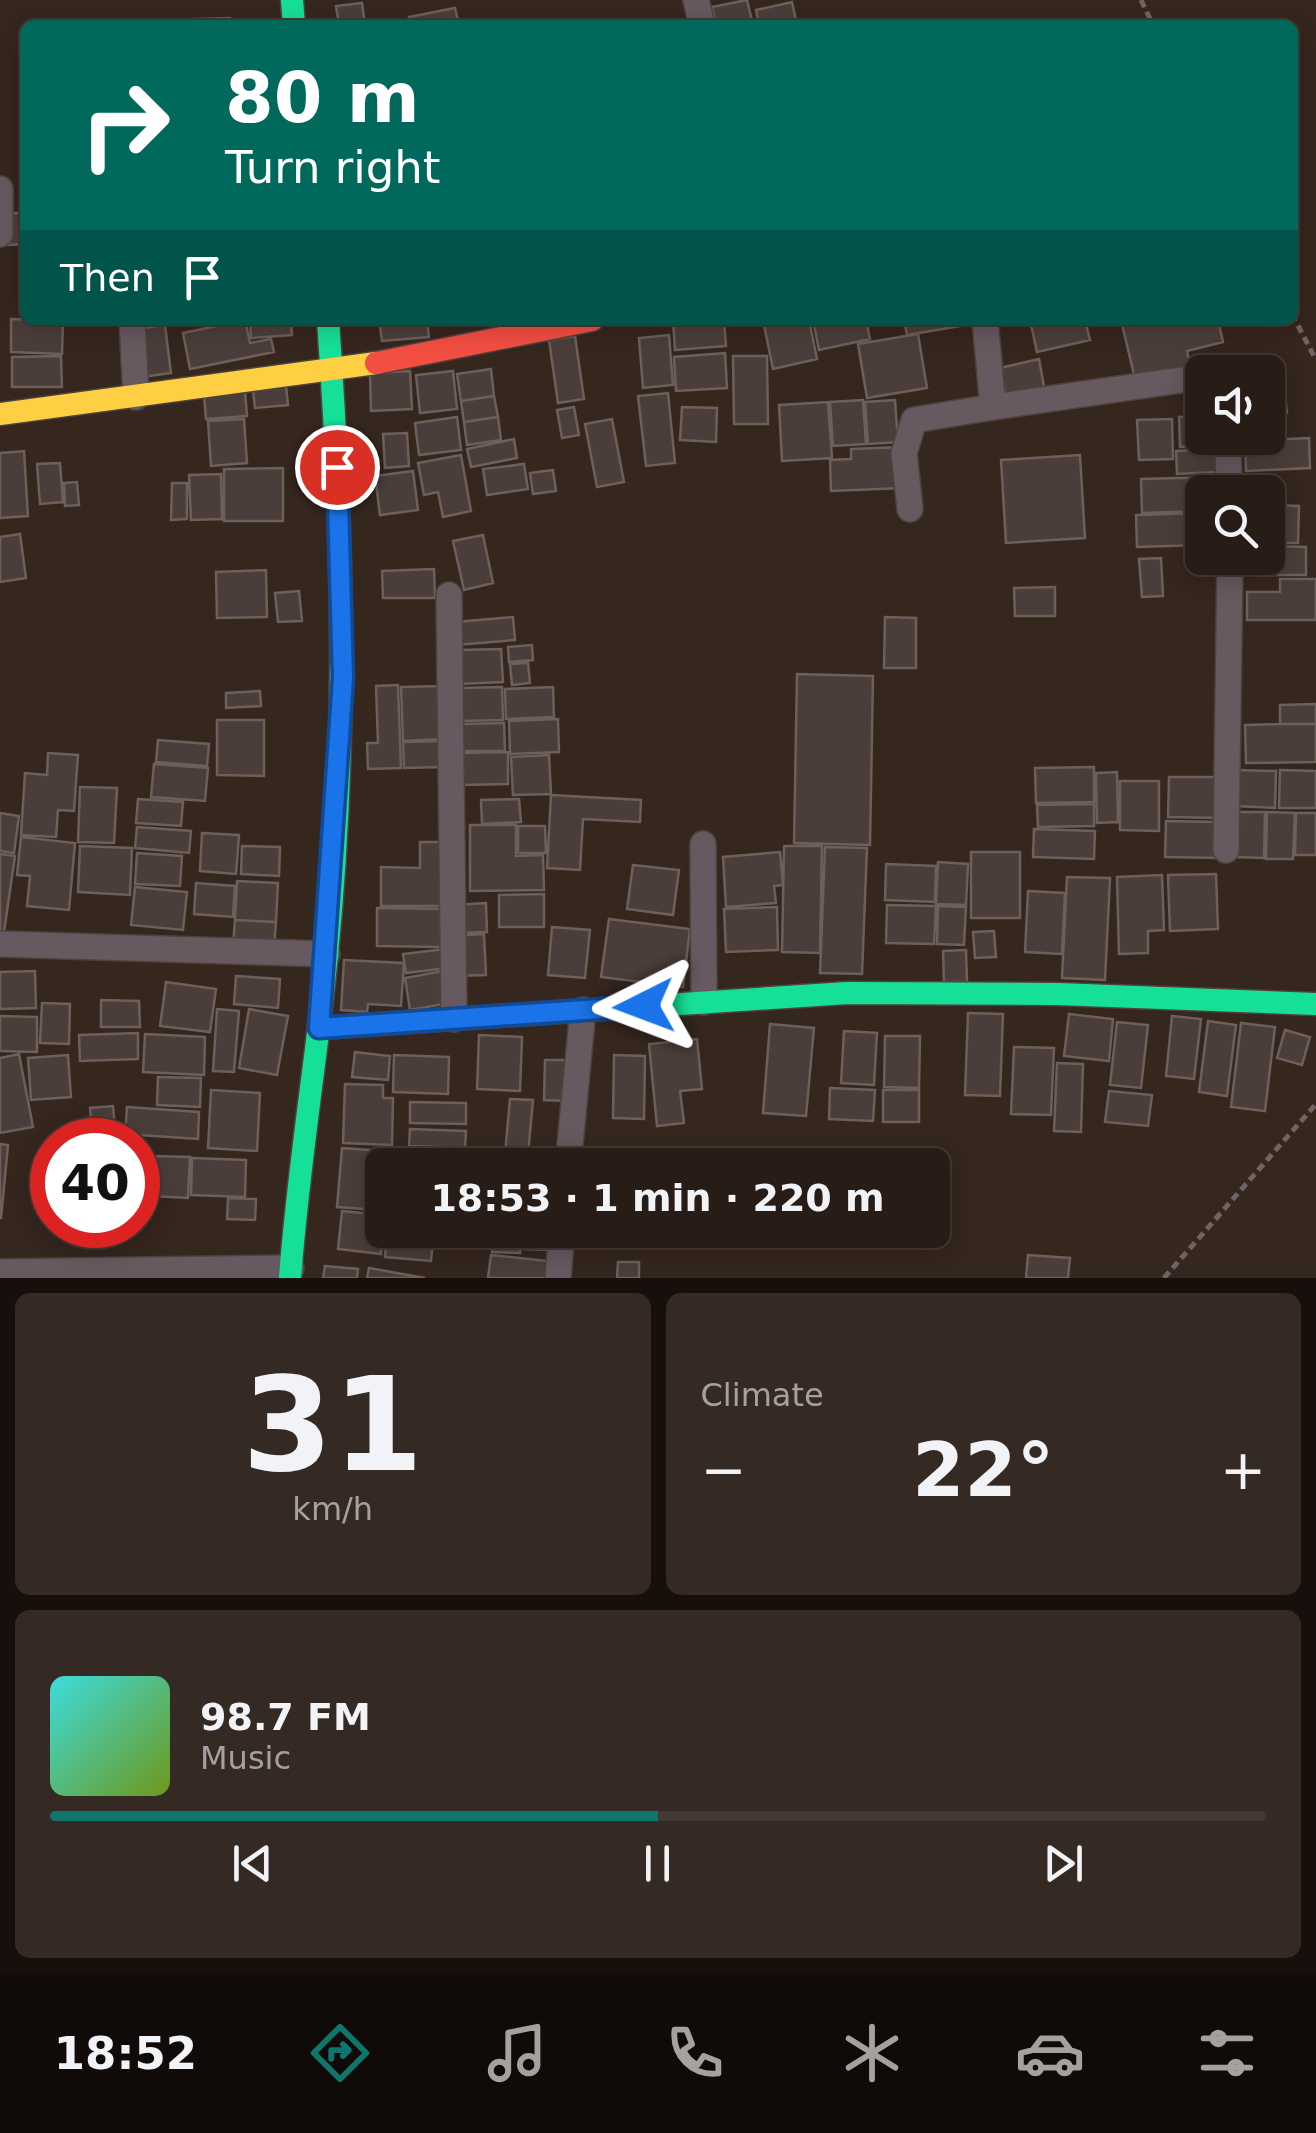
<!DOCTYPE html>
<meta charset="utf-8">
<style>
body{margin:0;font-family:"DejaVu Sans",sans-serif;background:#342923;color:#f1f3f6;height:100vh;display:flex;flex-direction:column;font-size:38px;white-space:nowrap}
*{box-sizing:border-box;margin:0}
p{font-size:32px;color:#a5a1a1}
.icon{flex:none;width:55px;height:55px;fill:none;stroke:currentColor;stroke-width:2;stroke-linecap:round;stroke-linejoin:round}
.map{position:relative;height:1278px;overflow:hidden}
.panel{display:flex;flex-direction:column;gap:15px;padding:15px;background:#160f0c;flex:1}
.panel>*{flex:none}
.guide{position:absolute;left:20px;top:20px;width:1278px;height:305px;border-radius:15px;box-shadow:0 5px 25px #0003,0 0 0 2px #443a35;background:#00695c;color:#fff;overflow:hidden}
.controls{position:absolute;left:1185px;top:355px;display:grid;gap:20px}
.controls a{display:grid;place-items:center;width:100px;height:100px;border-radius:15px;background:#281c16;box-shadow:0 5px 25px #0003,0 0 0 2px #443a35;font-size:50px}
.speed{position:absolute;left:30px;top:1118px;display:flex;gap:20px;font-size:50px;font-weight:700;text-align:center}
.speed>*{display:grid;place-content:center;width:130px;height:130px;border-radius:50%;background:#281c16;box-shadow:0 5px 25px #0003,0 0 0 2px #443a35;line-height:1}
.speed .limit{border:15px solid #d22;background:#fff;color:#111}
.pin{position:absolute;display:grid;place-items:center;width:85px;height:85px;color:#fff;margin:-42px;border:5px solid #fff;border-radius:50%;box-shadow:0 2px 10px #0007}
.me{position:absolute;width:110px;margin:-55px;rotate:267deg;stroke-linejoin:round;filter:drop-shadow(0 0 8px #0008)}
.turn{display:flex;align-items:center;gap:35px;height:210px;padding:0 40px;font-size:45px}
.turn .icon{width:130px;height:130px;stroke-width:2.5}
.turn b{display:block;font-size:70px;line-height:85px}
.then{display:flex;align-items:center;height:95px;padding:0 40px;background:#0003;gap:20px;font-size:38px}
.big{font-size:75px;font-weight:700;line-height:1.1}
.panel .card{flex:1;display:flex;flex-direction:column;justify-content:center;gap:15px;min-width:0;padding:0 35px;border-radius:15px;background:#342923}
.panel .dial{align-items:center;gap:0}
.dial b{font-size:130px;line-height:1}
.song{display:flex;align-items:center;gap:30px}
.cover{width:120px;height:120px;border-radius:15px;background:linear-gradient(135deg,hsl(180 70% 55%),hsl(80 70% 35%))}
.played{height:10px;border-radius:5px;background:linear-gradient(90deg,#0f766e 50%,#443a35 50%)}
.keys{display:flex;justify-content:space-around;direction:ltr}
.heat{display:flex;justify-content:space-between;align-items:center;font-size:55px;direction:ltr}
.panel .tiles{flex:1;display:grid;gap:15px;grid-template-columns:1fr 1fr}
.card:last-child{grid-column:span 2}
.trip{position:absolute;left:365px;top:1148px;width:585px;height:100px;border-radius:15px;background:#281c16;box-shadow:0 5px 25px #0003,0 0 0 2px #443a35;font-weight:700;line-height:100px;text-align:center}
.menu{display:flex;height:160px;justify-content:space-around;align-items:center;background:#100b09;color:#a5a1a1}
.menu .icon{width:70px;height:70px}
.menu .selected{color:#0f766e}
.menu b{font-size:45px;color:#f1f3f6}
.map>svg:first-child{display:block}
.building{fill:#4b3e3a;stroke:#6d5f5a;stroke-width:2.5}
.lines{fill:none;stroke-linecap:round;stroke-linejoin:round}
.street-casing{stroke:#4f423b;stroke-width:28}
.fast-casing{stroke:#4f423b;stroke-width:25}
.slow-casing{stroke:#4f423b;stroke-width:25}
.jam-casing{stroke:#4f423b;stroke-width:25}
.path{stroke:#6f6365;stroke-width:5;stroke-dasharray:8 5;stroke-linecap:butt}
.street{stroke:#66595f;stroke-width:25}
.fast{stroke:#16e098;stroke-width:22}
.slow{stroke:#ffcf43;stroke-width:22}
.jam{stroke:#f24e42;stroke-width:22}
.route-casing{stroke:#114b97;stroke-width:25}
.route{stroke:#1a73e8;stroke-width:18}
</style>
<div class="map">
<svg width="1316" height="1278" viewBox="0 0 1316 1278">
<rect width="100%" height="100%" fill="#35261e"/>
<path class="building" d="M747,0l6,25h-37l-4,-18z
M792,2l5,23h-38l-3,-15z
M362,3l3,22h-26l-3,-19z
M455,8l4,17h-48l-2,-8z
M230,18v7h-65v-5z
M7,213h18v31l-17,1z
M11,319l52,1 -1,34 -51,-2z
M245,320l5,23 21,-4 3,13 -84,17 -7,-36z
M250,320h41l1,15 -41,3z
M379,320h48l2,17 -47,4z
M673,320h51l2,26 -51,4z
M763,320h46l8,39 -44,10z
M813,320h53l4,19 -51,11z
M904,320h73l1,3 -71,12z
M1030,320h55l5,20 -53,12z
M1121,320h97l5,22 -36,9 4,18 -55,14z
M165,325l6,48 -29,4 -6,-48z
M918,334l9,54 -60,10 -9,-54z
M669,335l4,50 -30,3 -4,-50z
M575,336l9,63 -26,4 -9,-63z
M725,353l2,35 -51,3 -2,-34z
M61,356l1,31h-50v-30z
M733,356h34l1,68h-34z
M1039,359l6,33 -38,8 -7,-32z
M491,369l3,27 -33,5 -4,-27z
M410,371l2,38 -41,2 -1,-38z
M453,371l4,38 -37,4 -4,-38z
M1283,376l4,37 -19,2v-37z
M286,386l2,19 -33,3 -2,-18z
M245,391l2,25 -41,3 -2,-24z
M668,393l7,70 -29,3 -8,-70z
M494,396l4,21 -34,5 -3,-21z
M863,400l3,44 -33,2 -3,-44z
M895,400l3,42 -30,2 -3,-42z
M828,402l4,56 -50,3 -3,-56z
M574,407l5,28 -17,3 -5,-28z
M682,407l35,1 -1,34 -36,-2z
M1202,416v22h14l1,8 -37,1 -1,-30z
M457,417l4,33 -42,5 -4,-32z
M498,417l3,23 -34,5 -3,-23z
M244,419l3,44 -36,3 -3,-45z
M612,419l12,63 -27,5 -12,-63z
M1172,419l1,40 -34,1 -2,-40z
M407,433l2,33 -24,2 -2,-34z
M1309,438l1,30 -64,3 -1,-30z
M514,439l3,19 -46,9 -4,-18z
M902,447l1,41 -72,3 -1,-31 21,-1v-10z
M1216,449l1,23 -40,2 -1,-23z
M24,451l4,65 -28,2v-65z
M461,455l10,56 -28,6 -5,-25 -14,3 -6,-32z
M1080,455l5,83 -79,5 -5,-83z
M60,463l3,39 -23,2 -3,-40z
M524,464l4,25 -41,6 -4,-26z
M283,468v53h-59v-52z
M553,470l3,21 -23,3 -3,-21z
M413,471l5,39 -38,5 -5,-39z
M221,474l1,45 -31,1 -2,-45z
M1215,477l1,15h-14v19l-60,2 -1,-34z
M77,482l2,23 -14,1 -1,-23z
M172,483h15v36l-16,1z
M1268,505l31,1 -1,37h-30z
M1202,513v32l-65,2 -1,-32z
M20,534l6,44 -26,4v-45z
M483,535l10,48 -29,7 -11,-49z
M1268,546l38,1v28h-62v-17h24z
M1161,558l2,38 -21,1 -3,-38z
M434,569l1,29h-52l-1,-27z
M266,570l1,47 -50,1 -1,-46z
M1280,579h36v41h-69v-28h33z
M1055,587v29h-40l-1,-28z
M299,591l3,30 -24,1 -3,-29z
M513,617l2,23 -57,5 -2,-23z
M885,617l31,1v50h-32z
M532,645l1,15 -24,2 -1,-15z
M501,649l2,33 -43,2 -1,-34z
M528,663l2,20 -18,2 -2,-21z
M797,674l76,2 -3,169 -76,-2z
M398,685l3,83 -33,1 -1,-26h11l-2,-57z
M441,686l2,53 -40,2 -2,-54z
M502,687l1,33 -42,1 -1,-33z
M553,687l1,30 -48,2 -1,-30z
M260,691l1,15 -35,2v-15z
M1316,704v20h-36v-19z
M558,719l1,33 -49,2 -1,-33z
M217,720h47v56l-47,-1z
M504,723l1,28h-43v-27z
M1280,724h36v38l-70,1 -1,-38z
M158,740l51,4 -2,22 -51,-4z
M443,741l1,26 -40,1 -1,-26z
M508,752v32l-47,1 -1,-32z
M48,753l30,2 -4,56 -16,-1 -2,27 -35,-2 4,-62 22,2z
M549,755l2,39 -38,1 -2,-38z
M154,764l54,4 -3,33 -54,-4z
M1094,767v35l-58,1 -1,-35z
M1236,770l40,1 -1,37 -40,-2z
M1280,770l36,1v37h-37z
M1117,772l1,50 -21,1 -1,-50z
M1169,777h51v41l-52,-1z
M1120,781h39v50l-39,-1z
M80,787l37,1 -3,55 -36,-1z
M551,795l90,5 -1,22 -57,-3 -3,51 -33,-2z
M138,799l45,3 -2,24 -45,-3z
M519,799l2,23 -39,2 -1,-24z
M1094,804v22l-56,1 -1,-22z
M1236,812h29l-1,46 -30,-1z
M1267,812l28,1 -2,46h-27z
M0,813l19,3 -5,37 -14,-2z
M1296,813h20v42h-21z
M1166,821l54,1v36l-55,-1z
M470,825h46v31l27,-1 1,35 -74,1z
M518,826h27l1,27h-28z
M137,827l54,4 -2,22 -54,-5z
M1034,829l61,2 -1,28 -61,-2z
M202,833l37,2 -3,39 -36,-3z
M21,837l54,6 -6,67 -42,-4 3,-30 -13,-1z
M420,842h25v64h-64v-39l39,1z
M80,846l52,2 -2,47 -52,-3z
M242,846l38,1 -1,29 -38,-2z
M784,846h38l-2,107 -38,-1z
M825,847l42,1 -5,126 -42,-1z
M780,852l3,33 -9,1 2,17 -50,4 -3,-50z
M971,852h49v66h-49z
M137,853l45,3 -2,30 -45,-2z
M0,854l15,2 -11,76 -4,-1z
M938,862l30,2 -2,41 -30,-1z
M886,864l50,2 -1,36 -50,-2z
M633,865l46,5 -6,45 -46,-6z
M1216,874l2,55 -48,2 -2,-56z
M1162,875l2,55 -16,1v22l-29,1 -2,-77z
M1067,877l43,1 -5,102 -43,-2z
M237,881l41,2 -2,39 -41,-2z
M196,883l39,3 -2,31 -39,-3z
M135,887l52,5 -4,38 -52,-5z
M1028,891l37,2 -3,61 -37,-2z
M544,894v33h-45v-32z
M486,903l1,29 -32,1 -1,-28z
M887,905l49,1 -2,38 -48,-1z
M938,906l28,1 -2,38 -27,-1z
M777,907l1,43 -52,2 -2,-43z
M377,908l65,1 -1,38 -64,-1z
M609,919l81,10 -7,58 -82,-10z
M235,920l41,2 -2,26 -41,-3z
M552,927l38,3 -5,48 -37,-3z
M994,931l2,26 -21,1 -2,-26z
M484,934l2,41 -31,1 -2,-40z
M446,949l2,19 -42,5 -3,-19z
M966,950l1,32h-23l-1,-31z
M344,960l60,3 -3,43 -33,-2 -1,8 -26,-2z
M35,971l1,37 -36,1v-37z
M443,971l6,32 -39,7 -5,-32z
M236,976l44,3 -2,29 -44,-4z
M166,982l50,7 -6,43 -50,-6z
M101,1000l38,1 1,26h-39z
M42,1003l28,1 -1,40 -29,-1z
M217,1009l22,2 -5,61 -21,-1z
M249,1009l39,7 -11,59 -38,-7z
M968,1013l35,1 -3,82 -35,-1z
M1069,1014l44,5 -4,42 -45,-5z
M0,1016l37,1v35l-37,-1z
M1172,1016l29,3 -7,60 -28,-3z
M1208,1021l28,4 -9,71 -28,-4z
M1117,1022l31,3 -7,63 -31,-3z
M1241,1023l34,4 -10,84 -34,-4z
M770,1024l44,4 -8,88 -43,-3z
M1285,1030l25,7 -8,28 -25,-7z
M844,1031l33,2 -3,52 -33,-2z
M138,1033v26l-58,2 -1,-26z
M145,1034l60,3 -1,38 -61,-3z
M479,1035l43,2 -2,54 -43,-2z
M885,1036h35l-1,52 -35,-1z
M697,1039l5,50 -22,2 4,32 -27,3 -8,-82z
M1014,1047l40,1 -3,67 -40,-1z
M355,1052l35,4 -2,24 -36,-3z
M19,1054l14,73 -33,6v-75z
M68,1055l3,42 -40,3 -3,-42z
M394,1055l55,2 -1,37 -55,-2z
M614,1055l31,1 -1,63 -31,-1z
M545,1060h23l-1,41 -23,-1z
M1057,1063l26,1 -2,68 -27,-1z
M158,1077l43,1 -1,29 -43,-2z
M345,1084l38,1v13h10l-1,47 -49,-2z
M830,1088l45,2 -2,31 -44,-2z
M211,1090l49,3 -3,58 -49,-3z
M883,1090h36v32h-36z
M1109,1091l43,4 -4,31 -43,-4z
M510,1099l23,1 -6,65h-23z
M410,1102l56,1v21l-56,-1z
M113,1106l2,22 -23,2 -2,-22z
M127,1107l72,5 -1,27 -73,-5z
M410,1129l56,2 -1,17 -56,-2z
M0,1144l8,1 -7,73h-1z
M342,1148l42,3 -5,59 -42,-3z
M408,1151l47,2v12h-47z
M153,1156l37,1 -2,41 -36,-2z
M192,1158l54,2 -1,37 -54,-2z
M228,1198l28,1 -1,21 -28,-1z
M342,1211l40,4 -1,39 -43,-5z
M387,1230h47l-3,31 -46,-4z
M493,1230h28l-1,23 -28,-1z
M525,1230h31l-2,20 -30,-1z
M491,1255l57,6 -2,17h-58z
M1028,1255l42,3 -2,20h-42z
M618,1262h21v16h-22z
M325,1266l33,3 -1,9h-34z
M369,1268l56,10h-58z"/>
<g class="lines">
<defs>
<path id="street" d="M696,0l6,25
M0,234v-45
M132,320l4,77
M993,407l209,-30
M1228,438l1,54
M910,509l-6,-56 10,-33 79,-13 -8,-87
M449,595l5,424
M703,844l1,158
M1226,850l4,-292
M0,944l327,10
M568,1165l15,-155
M0,1272l291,-4
M558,1278l4,-48"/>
<path id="fast" d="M292,0l2,25
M319,1028l528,-35 211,1 258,10
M290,1278c8,-109 26,-215 37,-323 21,-211 16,-424 1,-635"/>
<path id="slow" d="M0,414l376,-51"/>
<path id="jam" d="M376,363l216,-43"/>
</defs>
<use href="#street" class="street-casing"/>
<use href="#fast" class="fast-casing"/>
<use href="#slow" class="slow-casing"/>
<use href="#jam" class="jam-casing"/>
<path class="path" d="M1141,0l12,25
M1292,314l24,46
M1164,1278l152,-174"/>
<use href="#street" class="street"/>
<use href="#fast" class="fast"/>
<use href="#slow" class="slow"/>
<use href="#jam" class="jam"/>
</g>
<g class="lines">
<defs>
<path id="route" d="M337,467l6,211 -24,350 325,-22"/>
</defs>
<use href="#route" class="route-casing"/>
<use href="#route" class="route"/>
</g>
</svg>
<div class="controls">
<a><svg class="icon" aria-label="sound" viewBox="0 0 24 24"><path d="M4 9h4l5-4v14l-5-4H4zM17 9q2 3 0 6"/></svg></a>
<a><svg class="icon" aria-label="search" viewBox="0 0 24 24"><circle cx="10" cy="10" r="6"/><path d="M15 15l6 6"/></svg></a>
</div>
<div class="speed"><div class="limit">40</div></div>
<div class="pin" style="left:337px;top:467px;background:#d93025"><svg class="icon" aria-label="arrive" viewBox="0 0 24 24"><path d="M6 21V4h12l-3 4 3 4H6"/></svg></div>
<svg class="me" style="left:644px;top:1006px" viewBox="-20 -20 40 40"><path d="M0-17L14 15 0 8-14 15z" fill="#1a73e8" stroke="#fff" stroke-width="4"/></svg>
<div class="trip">18:53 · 1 min · 220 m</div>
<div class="guide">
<div class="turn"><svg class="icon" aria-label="right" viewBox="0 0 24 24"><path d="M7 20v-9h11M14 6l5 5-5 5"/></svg><div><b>80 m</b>Turn right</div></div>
<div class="then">Then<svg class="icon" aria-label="arrive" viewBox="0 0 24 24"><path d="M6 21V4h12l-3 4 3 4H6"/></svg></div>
</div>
</div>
<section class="panel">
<div class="tiles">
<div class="card dial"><b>31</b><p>km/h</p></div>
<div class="card"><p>Climate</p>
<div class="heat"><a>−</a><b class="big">22°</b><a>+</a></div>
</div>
<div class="card">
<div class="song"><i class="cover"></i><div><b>98.7 FM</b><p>Music</p></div></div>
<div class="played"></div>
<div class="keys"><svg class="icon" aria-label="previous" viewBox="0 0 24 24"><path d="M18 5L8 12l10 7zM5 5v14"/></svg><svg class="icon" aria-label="pause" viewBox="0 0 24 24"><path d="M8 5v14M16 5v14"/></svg><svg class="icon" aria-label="next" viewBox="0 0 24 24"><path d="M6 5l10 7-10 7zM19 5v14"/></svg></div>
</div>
</div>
</section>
<nav class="menu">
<b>18:52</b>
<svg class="icon selected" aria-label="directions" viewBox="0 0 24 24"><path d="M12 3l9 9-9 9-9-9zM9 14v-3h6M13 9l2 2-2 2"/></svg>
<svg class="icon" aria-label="music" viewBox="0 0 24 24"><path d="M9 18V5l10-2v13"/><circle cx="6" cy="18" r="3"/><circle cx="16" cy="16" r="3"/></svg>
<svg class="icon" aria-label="phone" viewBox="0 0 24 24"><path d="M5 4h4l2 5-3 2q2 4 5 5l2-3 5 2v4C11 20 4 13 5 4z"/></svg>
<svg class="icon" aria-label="climate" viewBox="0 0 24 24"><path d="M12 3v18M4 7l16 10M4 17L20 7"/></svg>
<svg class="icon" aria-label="car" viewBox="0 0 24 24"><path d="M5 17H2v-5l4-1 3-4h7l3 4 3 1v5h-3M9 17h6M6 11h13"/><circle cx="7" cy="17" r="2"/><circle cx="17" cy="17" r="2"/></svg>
<svg class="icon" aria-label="filters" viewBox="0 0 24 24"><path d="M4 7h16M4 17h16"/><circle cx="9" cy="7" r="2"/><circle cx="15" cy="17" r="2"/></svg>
</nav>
